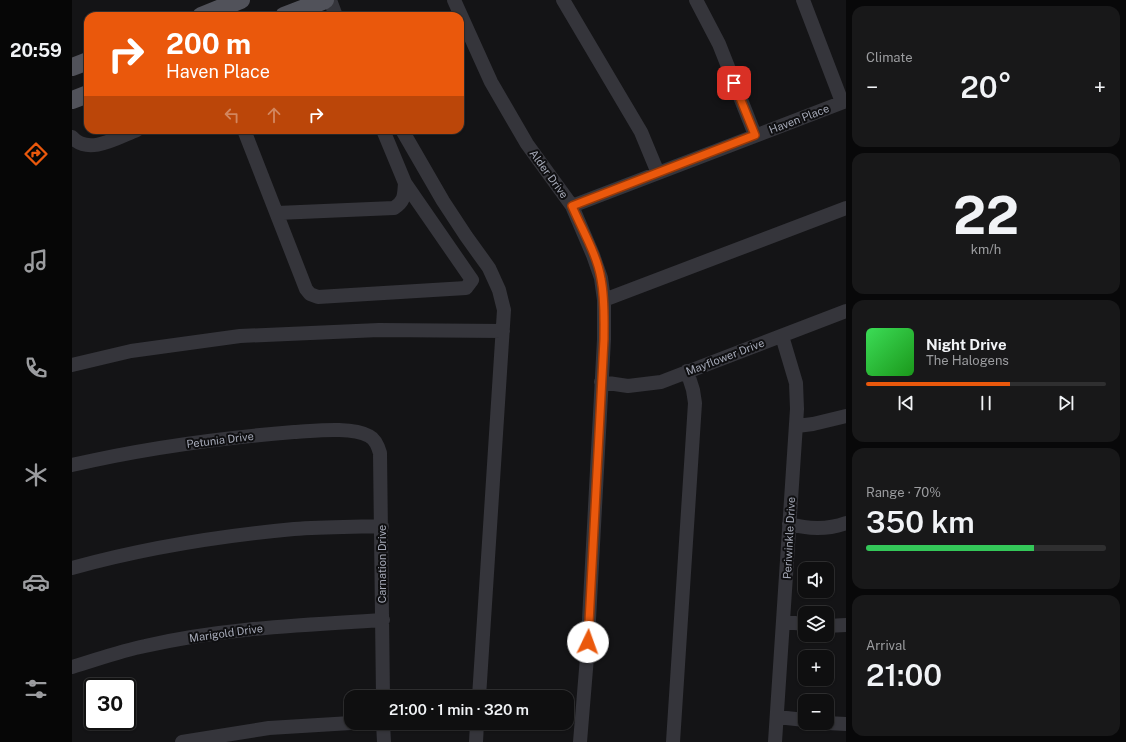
<!DOCTYPE html>
<meta charset="utf-8">
<style>
body{margin:0;font-family:"Public Sans",sans-serif;background:#181819;color:#f1f3f6;height:100vh;display:flex;flex-direction:column;font-size:15px;white-space:nowrap}
*{box-sizing:border-box;margin:0}
p{font-size:13px;color:#9b9c9f}
.icon{flex:none;width:22px;height:22px;fill:none;stroke:currentColor;stroke-width:2;stroke-linecap:round;stroke-linejoin:round}
.map{position:relative;flex:1;overflow:hidden}
.panel{display:flex;flex-direction:column;gap:6px;padding:6px;background:#080809;width:280px}
.panel>*{flex:none}
.banner{position:absolute;left:12px;top:12px;width:380px;height:122px;border-radius:12px;box-shadow:0 1px 3px #0004,0 0 0 1px #2f2f30;background:#ea580c;color:#fff;overflow:hidden}
.tools{position:absolute;left:726px;top:562px;display:grid;gap:8px}
.tools a{display:grid;place-items:center;width:36px;height:36px;border-radius:8px;background:#0f0f10;box-shadow:0 1px 3px #0004,0 0 0 1px #2f2f30;font-size:20px}
.speed{position:absolute;left:12px;top:678px;display:flex;gap:8px;font-size:20px;font-weight:700;text-align:center}
.speed>*{display:grid;place-content:center;width:52px;height:52px;border-radius:50%;background:#0f0f10;box-shadow:0 1px 3px #0004,0 0 0 1px #2f2f30;line-height:1}
.speed .limit{border:2px solid #111;border-radius:6px;background:#fff;color:#111}
.pin{position:absolute;display:grid;place-items:center;width:34px;height:34px;color:#fff;margin:-17px;border-radius:8px;box-shadow:0 2px 6px #0006}
.me{position:absolute;width:44px;margin:-22px;rotate:3deg;stroke-linejoin:round;filter:drop-shadow(0 0 3px #0008)}
.turn{display:flex;align-items:center;gap:14px;height:84px;padding:0 16px;font-size:18px}
.turn .icon{width:52px;height:52px;stroke-width:2.5}
.turn b{display:block;font-size:28px;line-height:34px}
.lanes{display:flex;align-items:center;height:38px;padding:0 16px;background:#0003;justify-content:center;gap:20px;direction:ltr}
.lanes .off{opacity:.35}
.big{font-size:30px;font-weight:600;line-height:1.1}
.panel .card{flex:1;display:flex;flex-direction:column;justify-content:center;gap:6px;min-width:0;padding:0 14px;border-radius:12px;background:#181819}
.panel .dial{align-items:center;gap:0}
.dial b{font-size:52px;line-height:1}
.song{display:flex;align-items:center;gap:12px}
.cover{width:48px;height:48px;border-radius:6px;background:linear-gradient(135deg,hsl(130 70% 55%),hsl(120 70% 35%))}
.played{height:4px;border-radius:2px;background:linear-gradient(90deg,#ea580c 60%,#2f2f30 60%)}
.keys{display:flex;justify-content:space-around;direction:ltr}
.heat{display:flex;justify-content:space-between;align-items:center;font-size:22px;direction:ltr}
.charge{height:6px;border-radius:3px;background:linear-gradient(90deg,#34c759 70%,#2f2f30 0)}
.trip{position:absolute;left:272px;top:690px;width:230px;height:40px;border-radius:12px;background:#0f0f10;box-shadow:0 1px 3px #0004,0 0 0 1px #2f2f30;font-weight:600;line-height:40px;text-align:center}
main{display:flex;flex:1;min-height:0}
.menu{display:flex;flex-direction:column;width:72px;justify-content:space-around;align-items:center;background:#060606;color:#9b9c9f}
.menu .icon{width:28px;height:28px}
.menu .current{color:#ea580c}
.menu b{font-size:18px;color:#f1f3f6}
.map>svg:first-child{display:block}
.lines{fill:none;stroke-linecap:round;stroke-linejoin:round}
.minor{stroke:#35353b;stroke-width:14}
.major{stroke:#51525a;stroke-width:18}
.route-casing{stroke:#983908;stroke-width:10}
.route{stroke:#ea580c;stroke-width:7}
.labels{text-anchor:middle;dominant-baseline:central;stroke-width:4;stroke-linejoin:round;paint-order:stroke}
.street-label{font-size:11px;fill:#a5a9b7;stroke:#0f0f11}
</style>
<main>
<nav class="menu">
<b>20:59</b>
<svg class="icon current" aria-label="directions" viewBox="0 0 24 24"><path d="M12 3l9 9-9 9-9-9zM9 14v-3h6M13 9l2 2-2 2"/></svg>
<svg class="icon" aria-label="music" viewBox="0 0 24 24"><path d="M9 18V5l10-2v13"/><circle cx="6" cy="18" r="3"/><circle cx="16" cy="16" r="3"/></svg>
<svg class="icon" aria-label="phone" viewBox="0 0 24 24"><path d="M5 4h4l2 5-3 2q2 4 5 5l2-3 5 2v4C11 20 4 13 5 4z"/></svg>
<svg class="icon" aria-label="climate" viewBox="0 0 24 24"><path d="M12 3v18M4 7l16 10M4 17L20 7"/></svg>
<svg class="icon" aria-label="car" viewBox="0 0 24 24"><path d="M5 17H2v-5l4-1 3-4h7l3 4 3 1v5h-3M9 17h6M6 11h13"/><circle cx="7" cy="17" r="2"/><circle cx="17" cy="17" r="2"/></svg>
<svg class="icon" aria-label="filters" viewBox="0 0 24 24"><path d="M4 7h16M4 17h16"/><circle cx="9" cy="7" r="2"/><circle cx="15" cy="17" r="2"/></svg>
</nav>
<div class="map">
<svg width="774" height="742" viewBox="0 0 774 742">
<rect width="100%" height="100%" fill="#141416"/>
<g class="lines">
<path class="minor" d="M258,0l6,16
M382,0l37,82 36,62 45,62 21,49 8,23 3,22v39l-17,318 -7,85
M491,0l78,132 17,41
M624,0l23,44 36,91
M731,0l39,102
M172,130l62,159 4,5 8,3 148,-9 6,-8 -67,-97 -22,-53
M330,130l41,71 23,35 23,32 10,22 5,20 -25,387
M0,137c16,19 47,0 65,-7
M500,206l274,-105
M205,213l117,-5c11,-7 10,-13 11,-25
M532,300l242,-92
M0,365l59,-14 109,-15 139,-6 124,1
M529,382l27,4 33,-4 185,-71
M725,426l16,-2 33,-8
M0,465c73,-17 147,-27 222,-33 20,-1 57,-6 75,4 6,3 9,10 11,17l3,244
M717,524c19,5 38,6 57,-1
M0,568c72,-20 147,-32 222,-39 29,-2 59,-2 88,-3
M712,622l21,2
M755,626l19,-1
M0,667c24,-7 48,-16 73,-21 78,-18 158,-21 238,-26
M705,717l28,3
M311,723l1,19
M755,723l19,1
M110,742l87,-14 82,-5
M404,742l1,-19
M601,742l22,-339 -2,-13 -6,-19
M703,742l22,-333 -1,-26 -14,-47"/>
<path class="major" d="M129,16l40,-16
M212,16l41,-16
M0,67l16,-6
M0,100l16,-6"/>
</g>
<g class="lines">
<defs>
<path id="route" d="M516,642l16,-303c0,-20 1,-40 -3,-60 -4,-25 -19,-49 -29,-73l183,-71 -21,-52"/>
</defs>
<use href="#route" class="route-casing"/>
<use href="#route" class="route"/>
</g>
<g class="labels">
<g class="street-label">
<text transform="translate(727 119) rotate(-21)">Haven Place</text>
<text transform="translate(477 174) rotate(54)">Alder Drive</text>
<text transform="translate(653 357) rotate(-21)">Mayflower Drive</text>
<text transform="translate(148 440) rotate(-7)">Petunia Drive</text>
<text transform="translate(717 538) rotate(-87)">Periwinkle Drive</text>
<text transform="translate(310 564) rotate(-90)">Carnation Drive</text>
<text transform="translate(154 633) rotate(-8)">Marigold Drive</text>
</g>
</g>
</svg>
<div class="tools">
<a><svg class="icon" aria-label="sound" viewBox="0 0 24 24"><path d="M4 9h4l5-4v14l-5-4H4zM17 9q2 3 0 6"/></svg></a>
<a><svg class="icon" aria-label="layers" viewBox="0 0 24 24"><path d="M12 4l9 5-9 5-9-5zM3 14l9 5 9-5"/></svg></a>
<a>+</a>
<a>−</a>
</div>
<div class="speed"><div class="limit">30</div></div>
<div class="pin" style="left:662px;top:83px;background:#d93025"><svg class="icon" aria-label="arrive" viewBox="0 0 24 24"><path d="M6 21V4h12l-3 4 3 4H6"/></svg></div>
<svg class="me" style="left:516px;top:642px" viewBox="-20 -20 40 40"><circle r="19" fill="#fff"/><path d="M0-13L10 11 0 6-10 11z" fill="#ea580c"/></svg>
<div class="trip">21:00 · 1 min · 320 m</div>
<div class="banner">
<div class="turn"><svg class="icon" aria-label="right" viewBox="0 0 24 24"><path d="M7 20v-9h11M14 6l5 5-5 5"/></svg><div><b>200 m</b>Haven Place</div></div>
<div class="lanes"><svg class="icon off" aria-label="left" viewBox="0 0 24 24"><path d="M17 20v-9H6M10 6l-5 5 5 5"/></svg><svg class="icon off" aria-label="ahead" viewBox="0 0 24 24"><path d="M12 20V5M6 11l6-6 6 6"/></svg><svg class="icon" aria-label="right" viewBox="0 0 24 24"><path d="M7 20v-9h11M14 6l5 5-5 5"/></svg></div>
</div>
</div>
<section class="panel">
<div class="card"><p>Climate</p>
<div class="heat"><a>−</a><b class="big">20°</b><a>+</a></div>
</div>
<div class="card dial"><b>22</b><p>km/h</p></div>
<div class="card">
<div class="song"><i class="cover"></i><div><b>Night Drive</b><p>The Halogens</p></div></div>
<div class="played"></div>
<div class="keys"><svg class="icon" aria-label="previous" viewBox="0 0 24 24"><path d="M18 5L8 12l10 7zM5 5v14"/></svg><svg class="icon" aria-label="pause" viewBox="0 0 24 24"><path d="M8 5v14M16 5v14"/></svg><svg class="icon" aria-label="next" viewBox="0 0 24 24"><path d="M6 5l10 7-10 7zM19 5v14"/></svg></div>
</div>
<div class="card"><p>Range · 70%</p><b class="big">350 km</b><div class="charge"></div></div>
<div class="card"><p>Arrival</p><b class="big">21:00</b></div>
</section>
</main>
